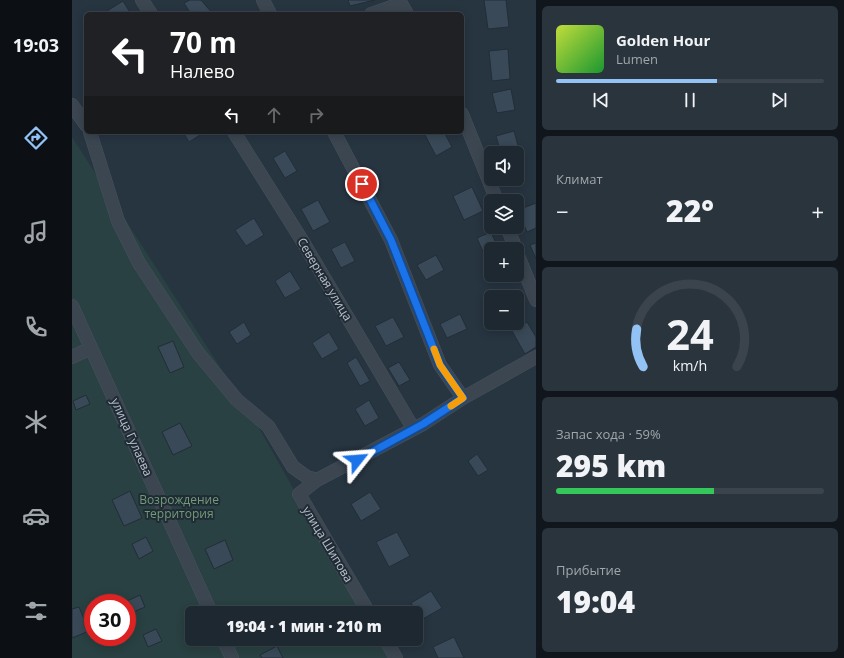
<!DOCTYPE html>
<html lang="ru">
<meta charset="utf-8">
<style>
body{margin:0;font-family:"Open Sans",sans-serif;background:#2a343d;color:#f1f3f6;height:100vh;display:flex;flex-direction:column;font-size:15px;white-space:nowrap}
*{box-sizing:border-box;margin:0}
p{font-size:13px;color:#a0a6ab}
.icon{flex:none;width:22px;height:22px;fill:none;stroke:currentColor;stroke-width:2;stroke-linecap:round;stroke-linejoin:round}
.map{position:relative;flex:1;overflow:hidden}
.details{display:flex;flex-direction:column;gap:6px;padding:6px;background:#10161b;width:308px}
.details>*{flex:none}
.top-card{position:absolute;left:12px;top:12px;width:380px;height:122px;border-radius:6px;box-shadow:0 2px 10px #0003,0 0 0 1px #3b444d;background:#202124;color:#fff;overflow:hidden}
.tools{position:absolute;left:412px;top:146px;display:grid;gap:8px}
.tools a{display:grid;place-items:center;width:40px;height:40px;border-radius:6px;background:#1d2831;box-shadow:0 2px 10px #0003,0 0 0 1px #3b444d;font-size:20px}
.speed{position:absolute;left:12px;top:594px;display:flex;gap:8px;font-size:20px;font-weight:700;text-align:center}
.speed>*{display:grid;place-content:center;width:52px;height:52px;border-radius:50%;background:#1d2831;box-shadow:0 2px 10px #0003,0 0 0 1px #3b444d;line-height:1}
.speed .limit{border:6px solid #d22;background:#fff;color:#111}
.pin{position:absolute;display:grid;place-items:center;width:34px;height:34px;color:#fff;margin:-17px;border:2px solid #fff;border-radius:50%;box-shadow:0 1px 4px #0007}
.me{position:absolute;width:44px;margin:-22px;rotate:62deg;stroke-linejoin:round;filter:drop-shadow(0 0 3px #0008)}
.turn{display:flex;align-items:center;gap:14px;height:84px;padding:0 20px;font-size:18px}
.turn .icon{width:52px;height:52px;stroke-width:2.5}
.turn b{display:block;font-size:28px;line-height:34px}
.lanes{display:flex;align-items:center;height:38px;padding:0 20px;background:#0003;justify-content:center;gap:20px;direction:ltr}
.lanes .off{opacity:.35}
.big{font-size:30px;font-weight:800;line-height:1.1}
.details .widget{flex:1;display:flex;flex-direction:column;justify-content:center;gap:6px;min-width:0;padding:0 14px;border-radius:6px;background:#2a343d}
.details .dial{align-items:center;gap:0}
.dial svg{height:104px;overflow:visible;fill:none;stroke:#3b444d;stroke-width:7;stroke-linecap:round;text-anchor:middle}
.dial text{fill:#f1f3f6;stroke:none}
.song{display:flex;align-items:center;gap:12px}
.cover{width:48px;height:48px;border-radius:6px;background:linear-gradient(135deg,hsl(70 70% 55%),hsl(130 70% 35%))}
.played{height:4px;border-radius:2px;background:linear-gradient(90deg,#93c2f5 60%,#3b444d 60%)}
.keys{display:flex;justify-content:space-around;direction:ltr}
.heat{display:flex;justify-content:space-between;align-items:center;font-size:22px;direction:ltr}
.charge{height:6px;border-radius:3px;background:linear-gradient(90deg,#34c759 59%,#3b444d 0)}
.trip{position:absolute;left:113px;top:606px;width:238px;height:40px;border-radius:6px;background:#1d2831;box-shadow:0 2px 10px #0003,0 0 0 1px #3b444d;font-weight:800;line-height:40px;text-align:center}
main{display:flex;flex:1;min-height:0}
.tabs{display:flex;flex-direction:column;width:72px;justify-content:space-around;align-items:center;background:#0c1014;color:#a0a6ab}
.tabs .icon{width:28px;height:28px}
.tabs .selected{color:#93c2f5}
.tabs b{font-size:18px;color:#f1f3f6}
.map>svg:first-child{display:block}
.green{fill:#294142;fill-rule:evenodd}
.building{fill:#394957;stroke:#222d38}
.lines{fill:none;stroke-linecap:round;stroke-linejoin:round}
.minor-casing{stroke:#48525d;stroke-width:14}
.minor{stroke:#3b4651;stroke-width:13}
.route-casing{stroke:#114b97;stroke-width:10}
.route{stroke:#1a73e8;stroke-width:7}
.slow{stroke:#f59e0b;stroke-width:7}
.labels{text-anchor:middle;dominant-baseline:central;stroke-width:4;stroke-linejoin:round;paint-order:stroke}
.street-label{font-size:12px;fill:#b8c1cb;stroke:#202b36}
.park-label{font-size:12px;fill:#709b76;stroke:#202b36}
</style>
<main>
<nav class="tabs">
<b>19:03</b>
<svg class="icon selected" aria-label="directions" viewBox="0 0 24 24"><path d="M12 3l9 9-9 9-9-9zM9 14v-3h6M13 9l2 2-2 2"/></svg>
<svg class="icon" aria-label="music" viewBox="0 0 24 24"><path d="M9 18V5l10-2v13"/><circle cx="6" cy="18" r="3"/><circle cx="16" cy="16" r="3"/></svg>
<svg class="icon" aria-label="phone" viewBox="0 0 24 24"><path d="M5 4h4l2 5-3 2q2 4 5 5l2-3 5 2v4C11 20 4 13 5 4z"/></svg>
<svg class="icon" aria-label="climate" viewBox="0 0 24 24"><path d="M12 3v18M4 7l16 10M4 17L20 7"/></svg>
<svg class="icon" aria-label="car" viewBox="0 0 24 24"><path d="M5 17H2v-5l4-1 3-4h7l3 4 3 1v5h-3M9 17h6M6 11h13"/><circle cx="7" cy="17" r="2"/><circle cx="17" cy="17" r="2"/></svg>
<svg class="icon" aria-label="filters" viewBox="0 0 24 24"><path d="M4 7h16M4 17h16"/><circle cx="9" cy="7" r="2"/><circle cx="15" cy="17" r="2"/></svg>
</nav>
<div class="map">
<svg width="464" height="658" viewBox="0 0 464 658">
<rect width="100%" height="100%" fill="#273541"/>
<path class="green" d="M0,137l186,289 105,187h-171v26h186l10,19h-316zM21,603h34v34h-34z"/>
<path class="building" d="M118,0h11l12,14h-22l-7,-11z
M276,0h27l-25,6z
M412,0h22l3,27 -21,2z
M51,1l8,13h-22l-2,-3z
M436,49l2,30 -18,2 -3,-30z
M439,89l4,21 -18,3 -5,-20z
M442,131l8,29 -5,1v-8h-16l-5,-17z
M111,132h22l-16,10z
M372,132l8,15 -16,9 -12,-23z
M213,151l12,20 -12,7 -12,-20z
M400,187l11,24 -19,9 -11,-24z
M246,200l12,22 -17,9 -12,-22z
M464,203v25l-9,4 -9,-22z
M182,218l10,17 -18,11 -11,-16z
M419,232l7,16 -7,1v2l-7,3 -7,-16z
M273,242l10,19 -14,7 -10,-19z
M464,243v16l-6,-14z
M364,255l8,15 -18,10 -9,-15z
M218,271l11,18 -16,9 -10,-17z
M444,292l6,12 -5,3v-10h-10z
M388,314l7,15 -20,9 -7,-14z
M321,317l11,20 -18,9 -11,-20z
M172,322l7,13 -14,9 -8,-12z
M455,322l9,15v10l-11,7 -13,-23z
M257,332l10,17 -17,10 -10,-16z
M101,341l11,26 -14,6 -12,-26z
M284,357l14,24 -10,5 -13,-23z
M327,362l11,18 -11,6 -11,-18z
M14,395l4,9 -14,6 -3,-9z
M297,400l10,18 -14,8 -10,-17z
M108,423l12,23 -19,9 -11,-23z
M405,454l11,16 -10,6 -10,-15z
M58,491l12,27 -18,8 -12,-26z
M298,492l11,17 -20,12 -10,-17z
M325,532l13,24 -21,11 -13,-25z
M74,537l7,14 -14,8 -7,-15z
M153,540l8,20 -19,9 -9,-20z
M359,591l11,17 -21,12 -10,-17z
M68,595l5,12 -14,6 -4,-12z
M7,607l10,24 -17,7v-29z
M84,629l6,12 -14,6 -5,-12z
M382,637l10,21h-26l-5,-11z
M205,646l6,12h-21l-2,-3z"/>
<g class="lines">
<defs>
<path id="minor" d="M70,0l9,14
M191,0l7,14
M327,0l8,14
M299,14l29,-10
M0,105l14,20
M390,114l35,87
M18,132l28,89 21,42 59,90 39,47 31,26 25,41 14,10 10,3
M162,132l69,110 110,186
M262,132l57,108 49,125 23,33
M435,227l9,22
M445,253l19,47
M0,306l139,307
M0,357l19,-9
M297,613l-70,-119 18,-14 106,-56 40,-26 73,-41
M151,639l9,19
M313,639l11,19"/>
</defs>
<use href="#minor" class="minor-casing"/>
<use href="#minor" class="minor"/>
</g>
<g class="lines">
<defs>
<path id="route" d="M285,460l66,-36 40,-26 -23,-33 -49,-125 -29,-56"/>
</defs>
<use href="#route" class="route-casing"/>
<use href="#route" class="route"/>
<path class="slow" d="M362,349l6,16 23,33 -12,8"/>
</g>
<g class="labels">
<g class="street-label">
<text transform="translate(253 279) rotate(59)">Северная улица</text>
<text transform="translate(60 437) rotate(66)">улица Гулаева</text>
<text transform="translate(256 544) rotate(59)">улица Шипова</text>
</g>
<g class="park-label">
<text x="107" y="499">Возрождение<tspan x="107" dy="14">территория</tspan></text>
</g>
</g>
</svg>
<div class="tools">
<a><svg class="icon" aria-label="sound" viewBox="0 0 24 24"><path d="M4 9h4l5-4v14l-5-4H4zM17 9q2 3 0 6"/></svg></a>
<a><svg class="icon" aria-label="layers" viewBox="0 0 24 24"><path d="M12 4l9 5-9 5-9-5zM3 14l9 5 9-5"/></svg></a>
<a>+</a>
<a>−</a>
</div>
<div class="speed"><div class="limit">30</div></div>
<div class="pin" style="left:290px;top:184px;background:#d93025"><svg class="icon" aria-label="arrive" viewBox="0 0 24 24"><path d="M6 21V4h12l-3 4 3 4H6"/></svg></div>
<svg class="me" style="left:285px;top:460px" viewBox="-20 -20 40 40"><path d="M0-17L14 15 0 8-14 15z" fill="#1a73e8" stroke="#fff" stroke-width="4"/></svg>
<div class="trip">19:04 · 1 мин · 210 m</div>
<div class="top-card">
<div class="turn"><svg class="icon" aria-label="left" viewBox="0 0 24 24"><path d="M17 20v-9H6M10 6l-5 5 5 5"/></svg><div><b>70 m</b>Налево</div></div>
<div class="lanes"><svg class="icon" aria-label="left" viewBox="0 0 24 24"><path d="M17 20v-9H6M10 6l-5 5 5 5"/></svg><svg class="icon off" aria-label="ahead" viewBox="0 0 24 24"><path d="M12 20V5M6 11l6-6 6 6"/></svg><svg class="icon off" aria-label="right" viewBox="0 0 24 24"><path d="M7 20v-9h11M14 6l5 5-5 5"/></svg></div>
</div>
</div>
<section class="details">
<div class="widget">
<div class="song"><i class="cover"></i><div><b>Golden Hour</b><p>Lumen</p></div></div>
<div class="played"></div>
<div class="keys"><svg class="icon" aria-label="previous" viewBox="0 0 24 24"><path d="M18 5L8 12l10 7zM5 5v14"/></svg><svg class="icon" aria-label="pause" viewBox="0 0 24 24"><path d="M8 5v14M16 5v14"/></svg><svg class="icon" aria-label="next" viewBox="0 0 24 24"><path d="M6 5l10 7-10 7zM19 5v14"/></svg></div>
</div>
<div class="widget"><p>Климат</p>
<div class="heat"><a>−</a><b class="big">22°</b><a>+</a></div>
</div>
<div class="widget dial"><svg viewBox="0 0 100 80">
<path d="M14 69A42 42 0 1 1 86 69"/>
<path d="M14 69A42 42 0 0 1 9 40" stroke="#93c2f5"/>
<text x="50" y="56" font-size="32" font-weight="700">24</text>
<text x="50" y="72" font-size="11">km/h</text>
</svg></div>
<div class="widget"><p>Запас хода · 59%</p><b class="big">295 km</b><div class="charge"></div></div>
<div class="widget"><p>Прибытие</p><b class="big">19:04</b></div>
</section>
</main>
